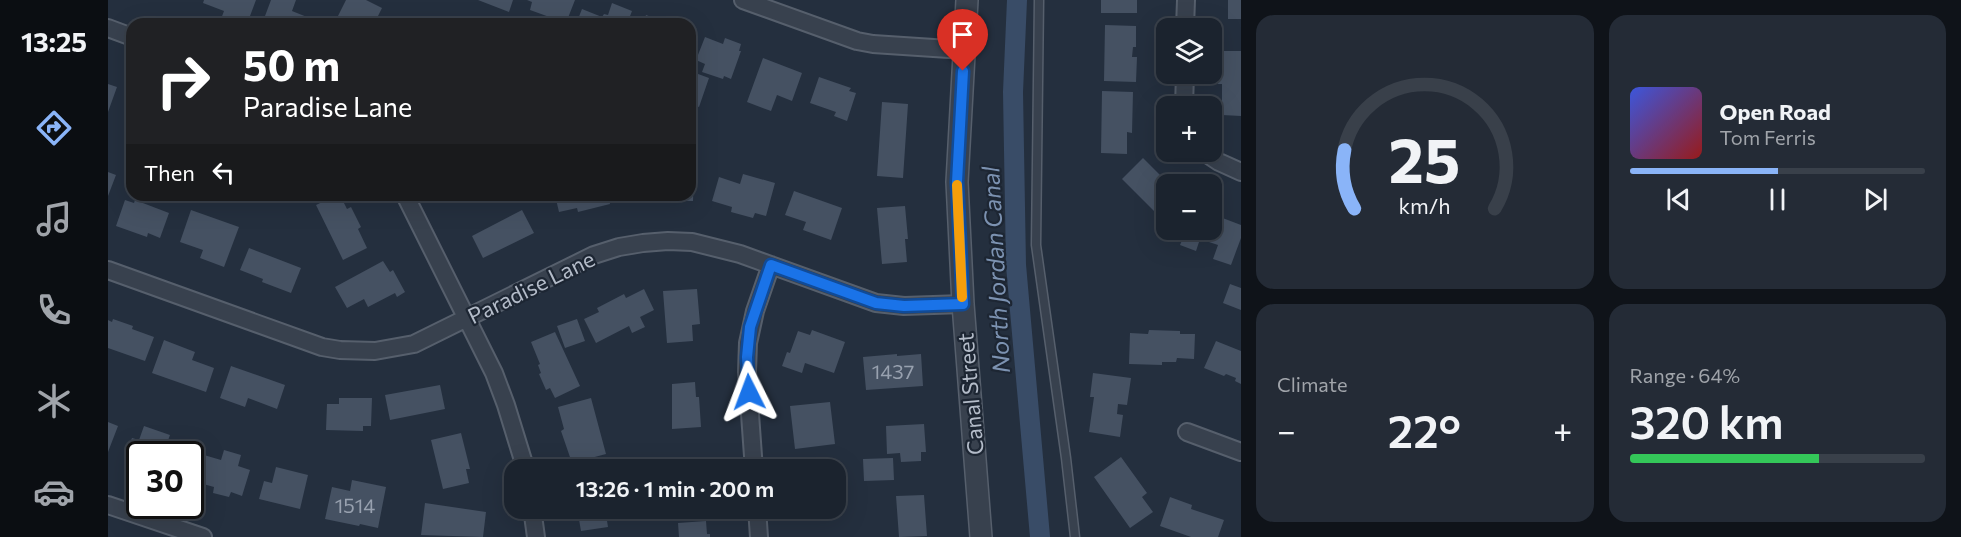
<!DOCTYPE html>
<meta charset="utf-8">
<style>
body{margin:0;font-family:Commissioner,sans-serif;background:#242b36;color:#f1f3f6;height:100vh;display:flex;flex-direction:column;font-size:22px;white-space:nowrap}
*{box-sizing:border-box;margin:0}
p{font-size:20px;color:#a0a4aa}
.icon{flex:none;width:33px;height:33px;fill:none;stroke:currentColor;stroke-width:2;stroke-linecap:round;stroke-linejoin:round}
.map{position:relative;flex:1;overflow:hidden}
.panel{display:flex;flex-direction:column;gap:15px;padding:15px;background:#0f1319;width:720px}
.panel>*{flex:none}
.banner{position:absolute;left:18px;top:18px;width:570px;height:183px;border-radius:18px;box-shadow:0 6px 24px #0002,0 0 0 2px #39404a;background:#202124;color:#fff;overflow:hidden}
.fabs{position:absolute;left:1048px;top:18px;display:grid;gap:12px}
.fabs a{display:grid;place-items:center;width:66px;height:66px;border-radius:12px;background:#1b232e;box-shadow:0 6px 24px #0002,0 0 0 2px #39404a;font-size:30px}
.speed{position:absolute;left:18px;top:441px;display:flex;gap:12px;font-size:30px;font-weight:700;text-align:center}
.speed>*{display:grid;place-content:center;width:78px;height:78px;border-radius:50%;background:#1b232e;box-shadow:0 6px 24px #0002,0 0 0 2px #39404a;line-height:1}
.speed .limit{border:3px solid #111;border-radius:9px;background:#fff;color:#111}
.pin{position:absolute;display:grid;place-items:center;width:51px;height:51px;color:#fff;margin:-62px -26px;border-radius:50% 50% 50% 0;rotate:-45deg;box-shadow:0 0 6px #0007}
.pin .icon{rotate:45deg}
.me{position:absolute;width:66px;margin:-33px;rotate:357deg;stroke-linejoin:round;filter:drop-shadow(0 0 4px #0008)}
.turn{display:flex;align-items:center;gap:21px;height:126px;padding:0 18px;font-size:27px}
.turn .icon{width:78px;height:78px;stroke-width:2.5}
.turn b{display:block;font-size:42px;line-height:51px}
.then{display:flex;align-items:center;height:57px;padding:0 18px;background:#0003;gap:12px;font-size:22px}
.big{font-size:45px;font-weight:600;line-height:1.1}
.panel .widget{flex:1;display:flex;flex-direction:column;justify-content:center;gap:9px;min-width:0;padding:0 21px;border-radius:18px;background:#242b36}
.panel .dial{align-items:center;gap:0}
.dial svg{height:156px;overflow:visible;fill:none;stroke:#39404a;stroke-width:7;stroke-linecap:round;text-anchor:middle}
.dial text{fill:#f1f3f6;stroke:none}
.song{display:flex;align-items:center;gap:18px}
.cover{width:72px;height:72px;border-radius:9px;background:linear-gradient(135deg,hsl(230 70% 55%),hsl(0 70% 35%))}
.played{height:6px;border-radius:3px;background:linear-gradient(90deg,#8ab4f8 50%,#39404a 50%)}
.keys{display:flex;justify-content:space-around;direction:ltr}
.heat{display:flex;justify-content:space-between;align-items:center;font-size:33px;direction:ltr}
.charge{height:9px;border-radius:4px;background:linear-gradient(90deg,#34c759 64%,#39404a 0)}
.panel .tiles{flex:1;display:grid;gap:15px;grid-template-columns:repeat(2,1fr)}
.trip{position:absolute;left:396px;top:459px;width:342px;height:60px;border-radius:18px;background:#1b232e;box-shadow:0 6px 24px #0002,0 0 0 2px #39404a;font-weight:600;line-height:60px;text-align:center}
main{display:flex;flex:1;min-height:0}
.menu{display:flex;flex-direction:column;width:108px;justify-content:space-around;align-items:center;background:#0b0e12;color:#a0a4aa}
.menu .icon{width:42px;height:42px}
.menu .selected{color:#8ab4f8}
.menu b{font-size:27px;color:#f1f3f6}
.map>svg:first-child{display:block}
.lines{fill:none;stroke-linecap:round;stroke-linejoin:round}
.canal{stroke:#394c67;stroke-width:20}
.building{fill:#455162}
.service-casing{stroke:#565f6c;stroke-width:11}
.minor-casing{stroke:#565f6c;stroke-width:20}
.tertiary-casing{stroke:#565f6c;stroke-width:24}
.service{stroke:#38414e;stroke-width:8}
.minor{stroke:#38414e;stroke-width:16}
.tertiary{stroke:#38414e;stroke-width:21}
.route-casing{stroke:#114b97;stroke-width:15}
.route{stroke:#1a73e8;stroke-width:10}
.slow{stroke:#f59e0b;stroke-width:10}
.labels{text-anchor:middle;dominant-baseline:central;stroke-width:4.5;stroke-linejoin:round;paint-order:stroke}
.number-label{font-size:20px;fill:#98a1af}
.street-label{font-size:22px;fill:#b4bcc9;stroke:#1d2633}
.water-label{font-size:24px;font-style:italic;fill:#7c92b1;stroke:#1d2633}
</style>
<main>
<nav class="menu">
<b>13:25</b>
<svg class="icon selected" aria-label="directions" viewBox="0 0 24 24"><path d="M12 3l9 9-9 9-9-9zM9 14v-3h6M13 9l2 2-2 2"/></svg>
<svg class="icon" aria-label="music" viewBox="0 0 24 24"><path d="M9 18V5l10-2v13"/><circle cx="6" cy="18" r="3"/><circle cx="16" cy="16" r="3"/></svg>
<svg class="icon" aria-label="phone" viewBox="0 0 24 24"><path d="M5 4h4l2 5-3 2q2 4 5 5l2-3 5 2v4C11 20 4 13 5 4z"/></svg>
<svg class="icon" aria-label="climate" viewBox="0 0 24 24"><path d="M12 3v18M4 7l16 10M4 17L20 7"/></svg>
<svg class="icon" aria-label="car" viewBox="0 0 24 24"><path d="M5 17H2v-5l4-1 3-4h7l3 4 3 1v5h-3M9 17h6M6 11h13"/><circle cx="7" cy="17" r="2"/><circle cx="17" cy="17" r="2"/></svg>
</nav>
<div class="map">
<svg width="1133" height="537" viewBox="0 0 1133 537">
<rect width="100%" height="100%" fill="#242f3e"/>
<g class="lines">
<path class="canal" d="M909,0l-4,92 3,173 24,272"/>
</g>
<path class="building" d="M96,0h52l-9,24h-12l-14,-5 3,-8 -21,-8z
M163,0h25l-4,11 20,8 -2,5h-48z
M238,0h20l16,8 -8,16h-19l-17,-8z
M370,0h35l-4,12z
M419,0h48l-9,23 -36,-13 2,-8z
M993,0h36v13h-36z
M1120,0h13v19h-13z
M504,3l20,8 -5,13h-51l6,-15 20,8 2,-3 4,1z
M538,15l16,6 1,-2 12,5h-32z
M997,25l31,1v21h-3l-1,10h5l-1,25 -32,-1z
M597,37l18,7 2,-6 16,6 -2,7h2l-10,28 -7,-3 -1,3 -21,-7 3,-8 -9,-4z
M1110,51h23v65l-19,-1v-31h-4z
M655,58l39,15 -10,28 -15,-6 -6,16 -24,-9z
M582,71l19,7 -10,29 -9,-3z
M711,77l32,11 -2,3 7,2 -9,28 -13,-5 2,-4 -26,-9z
M0,84l9,3 -9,25z
M994,91l31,1 -1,41 -5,-1v22l-26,-1z
M774,102l26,2 -5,74 -26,-2z
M1035,158l26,26h-2v35l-9,-10 -3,3 -33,-33z
M0,172l8,3 -8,21z
M582,174h4l-1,27 -56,-1v-5h53z
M635,174l32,9 -9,33 -11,-3 -2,5 -22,-6 1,-5 -20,-6 7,-24 21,7z
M686,191l48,17 -11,32 -28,-10 3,-8 -21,-7z
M229,195h3l7,14 4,-2 10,20 -3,2 9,19 -24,12 -27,-55z
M447,195h69v1l-15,4 1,4 -32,8 -1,-4 -18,4z
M17,200l9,3 1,-3 34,13 -9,25 -12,-5 -1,4 -31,-11z
M797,206l3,33h-3l2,23 -25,2 -5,-56z
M83,210l48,17 -15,40 -24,-9 3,-8 -23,-8z
M414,210l12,23 -51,25 -11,-22z
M1104,214l29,11v13l-10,27 -18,-6 5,-14 -18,-6 -4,12 -16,-6 5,-12 -4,-1 1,-2h30z
M141,248l52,20 -10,25 -29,-11 1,-3 -23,-9z
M275,261l7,11 3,-2 12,22 -8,5 -2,-4 -27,14 -4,-8 -17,9 -12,-21z
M1122,284l11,4v22l-18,-7z
M536,289l10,21 -14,7 5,10 -13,6 -3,-7 -33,17 -12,-24 15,-7 -2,-4 27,-14 2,4z
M589,289l3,35 -8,1 1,16 -26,2 -4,-52z
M5,319l20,7 -1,3 22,8 -9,24 -37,-13v-28l4,2z
M469,319l8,22 -20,7 -8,-22z
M704,330l33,12 -11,31 -29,-10 -3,10 -20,-7 5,-14 3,1 8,-22 12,4z
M1041,330l31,1v3h15l-1,25 -17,-1 -1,4h-14v3l-33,-1 1,-31 18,1z
M447,332l25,54 -25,12 -5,-10 -4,2 -7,-16 2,-1 -3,-8 2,-1 -9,-22z
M56,340l31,12 -3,8 22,8 -8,24 -54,-19z
M1108,341l25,10v33l-6,-3 1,-3 -10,-4 -2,2 -20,-8z
M789,354v2l24,-2 2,32 -57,4 -3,-33z
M123,366l54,19 -8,24 -29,-11 -3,9 -25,-9z
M985,373l38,5 -4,27 -9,-1 -1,10 6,1 -3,22 -31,-5 5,-35h-4z
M587,382l1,15h3l2,30 -29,2v-45z
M332,385l5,24 -55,11 -5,-25z
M231,398h33l-1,28h-8v5l-37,-1 1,-26h12z
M483,398l15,56 -34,9 -11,-32 3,-2 -6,-22z
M722,402l5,42 -40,5 -5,-43z
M0,422l10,4 -10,26z
M816,424l2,28h-5v9l-20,1 -1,-9 -13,1 -1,-28z
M36,426l26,9 -7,19h-23v7l-15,-5 7,-18 7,2z
M353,433l9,36h-4l3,14 -26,6 -12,-49z
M116,450l17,5 -3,11 12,4 -8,26 -11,-4 -2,5 -16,-4 1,-6 -18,-5 8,-27 17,5z
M1013,457l26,36 -5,4 11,15 -23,16 -36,-51z
M785,458l1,22 -30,1 -1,-22z
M588,460v10h-28v-8z
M168,467l32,8 -8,34 -41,-10 5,-18 8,2z
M244,480l34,7 -8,41 -18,-4 -1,2 -34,-7 7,-32 18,4z
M816,495l3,41 -28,1 -3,-41z
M1062,497l22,8 -1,4 33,11 -6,17h-27l-31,-11z
M317,503l61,9 -3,25 -62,-2z
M469,508h28l3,19 -27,4z
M598,521l1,13h3v3h-31l-1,-14z"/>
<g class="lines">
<defs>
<path id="service" d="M931,0l-3,245 30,213 9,79"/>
<path id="minor" d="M635,0l114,41 16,3 91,6
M0,28l24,9
M1077,28l1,-28
M1076,106l1,-32
M1096,152l15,10 22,10
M297,195l89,178 12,32 20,65
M0,270l214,77 18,3 35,1 39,-7 180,-89 25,-8 24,-4 25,-2 24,1 48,12 136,49 28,3 59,-2
M1079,432l54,20
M646,470l-7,-98 1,-29 7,-32 16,-46
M0,505l95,32
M424,508l4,29
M649,508l2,29"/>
<path id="tertiary" d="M859,0l-10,182 6,122 18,233"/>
</defs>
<use href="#service" class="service-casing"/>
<use href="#minor" class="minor-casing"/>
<use href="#tertiary" class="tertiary-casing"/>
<use href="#service" class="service"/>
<use href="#minor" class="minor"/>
<use href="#tertiary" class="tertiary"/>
</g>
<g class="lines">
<defs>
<path id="route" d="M641,392l-2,-35 3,-30 21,-62 105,38 28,3 59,-2 -6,-122 6,-111"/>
</defs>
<use href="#route" class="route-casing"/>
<use href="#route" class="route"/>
<path class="slow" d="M849,185l5,112"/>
</g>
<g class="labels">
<g class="number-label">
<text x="785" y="371">1437</text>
<text x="247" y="505">1514</text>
</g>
<g class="street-label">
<text transform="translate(423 287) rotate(-26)">Paradise Lane</text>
<text transform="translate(862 394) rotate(-95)">Canal Street</text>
</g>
<g class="water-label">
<text transform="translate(887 270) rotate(-93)">North Jordan Canal</text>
</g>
</g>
</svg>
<div class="fabs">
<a><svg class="icon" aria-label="layers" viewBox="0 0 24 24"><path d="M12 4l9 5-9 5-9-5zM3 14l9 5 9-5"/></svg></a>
<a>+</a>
<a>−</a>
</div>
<div class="speed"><div class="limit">30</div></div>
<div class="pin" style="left:855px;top:71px;background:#d93025"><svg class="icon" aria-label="arrive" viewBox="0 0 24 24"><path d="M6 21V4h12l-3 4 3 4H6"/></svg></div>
<svg class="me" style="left:641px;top:392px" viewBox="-20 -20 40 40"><path d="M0-17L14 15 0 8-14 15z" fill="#1a73e8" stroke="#fff" stroke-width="4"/></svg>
<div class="trip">13:26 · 1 min · 200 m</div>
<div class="banner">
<div class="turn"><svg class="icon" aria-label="right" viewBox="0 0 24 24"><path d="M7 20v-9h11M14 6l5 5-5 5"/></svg><div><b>50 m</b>Paradise Lane</div></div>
<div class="then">Then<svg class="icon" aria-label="left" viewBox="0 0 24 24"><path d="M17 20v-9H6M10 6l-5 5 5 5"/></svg></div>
</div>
</div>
<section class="panel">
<div class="tiles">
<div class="widget dial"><svg viewBox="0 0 100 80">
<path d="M14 69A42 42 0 1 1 86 69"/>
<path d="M14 69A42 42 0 0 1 9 39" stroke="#8ab4f8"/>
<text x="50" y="56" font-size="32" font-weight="700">25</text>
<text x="50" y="72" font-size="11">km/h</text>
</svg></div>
<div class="widget">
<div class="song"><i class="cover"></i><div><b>Open Road</b><p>Tom Ferris</p></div></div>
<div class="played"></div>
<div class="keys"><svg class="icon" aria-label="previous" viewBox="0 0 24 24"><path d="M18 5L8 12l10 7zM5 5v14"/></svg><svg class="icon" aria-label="pause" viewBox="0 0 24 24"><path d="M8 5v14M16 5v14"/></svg><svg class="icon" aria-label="next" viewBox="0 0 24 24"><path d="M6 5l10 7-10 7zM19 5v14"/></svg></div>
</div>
<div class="widget"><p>Climate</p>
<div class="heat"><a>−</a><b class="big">22°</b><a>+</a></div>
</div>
<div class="widget"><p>Range · 64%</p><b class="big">320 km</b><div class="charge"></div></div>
</div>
</section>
</main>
